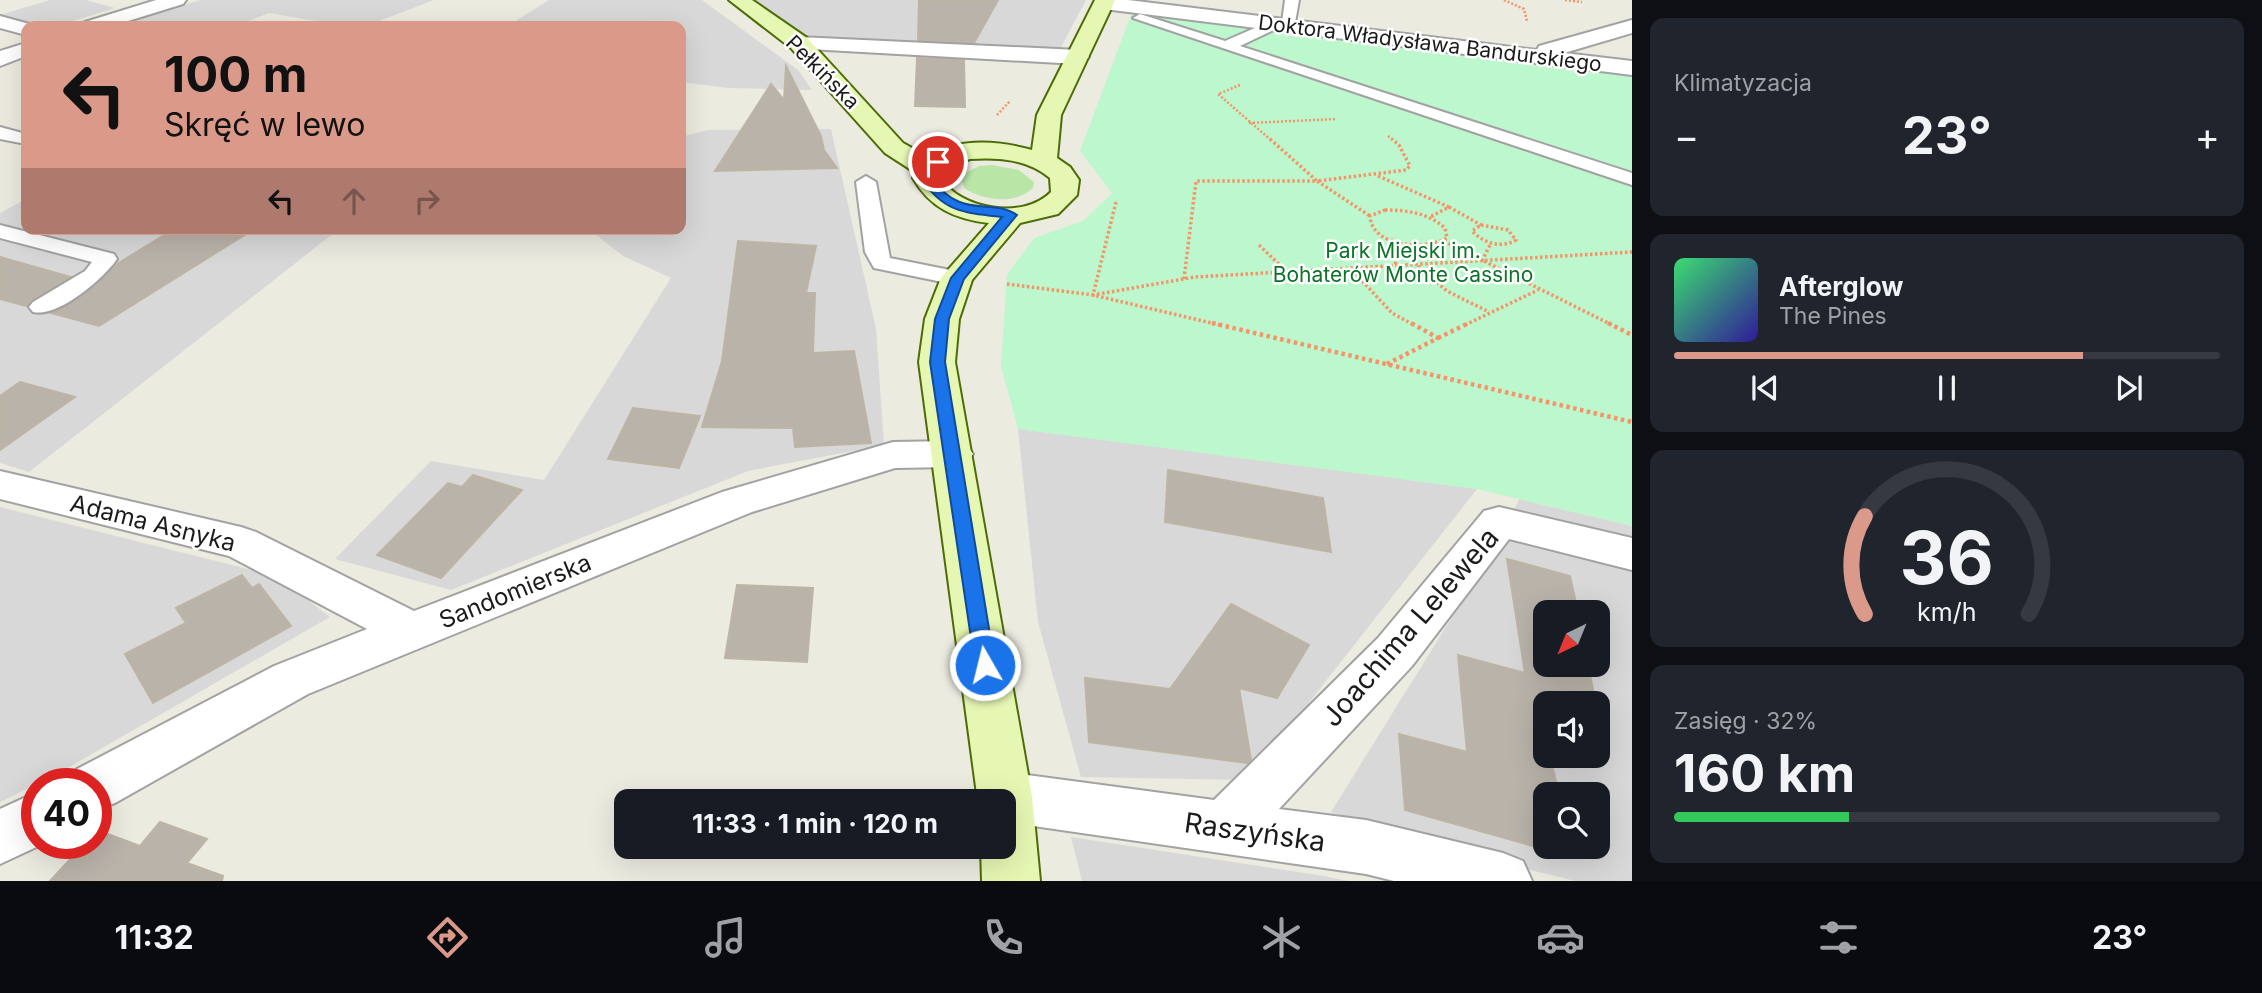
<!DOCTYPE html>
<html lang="pl">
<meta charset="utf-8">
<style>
body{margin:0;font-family:Inter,sans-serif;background:#20242c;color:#f1f3f6;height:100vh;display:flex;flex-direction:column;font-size:26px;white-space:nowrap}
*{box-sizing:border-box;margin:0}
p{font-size:23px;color:#9ea1a6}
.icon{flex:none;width:38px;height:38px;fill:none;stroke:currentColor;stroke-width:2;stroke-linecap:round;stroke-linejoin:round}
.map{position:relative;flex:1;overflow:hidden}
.drawer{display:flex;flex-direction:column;gap:18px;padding:18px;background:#0d0f14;width:630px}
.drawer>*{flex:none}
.banner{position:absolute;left:21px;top:21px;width:665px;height:214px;border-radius:14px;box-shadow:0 7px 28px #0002;background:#db998a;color:#111;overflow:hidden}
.needle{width:46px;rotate:223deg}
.controls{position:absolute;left:1533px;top:600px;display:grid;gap:14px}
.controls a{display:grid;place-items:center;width:77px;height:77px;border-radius:14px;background:#171b24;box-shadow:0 7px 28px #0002;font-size:35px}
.speed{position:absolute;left:21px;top:768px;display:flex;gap:14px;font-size:35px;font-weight:700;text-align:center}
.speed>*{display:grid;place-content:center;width:91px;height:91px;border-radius:50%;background:#171b24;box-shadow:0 7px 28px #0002;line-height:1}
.speed .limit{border:10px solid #d22;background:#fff;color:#111}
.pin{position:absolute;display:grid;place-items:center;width:60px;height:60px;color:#fff;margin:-30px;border:4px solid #fff;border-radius:50%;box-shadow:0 2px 7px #0007}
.me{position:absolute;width:77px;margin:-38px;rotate:352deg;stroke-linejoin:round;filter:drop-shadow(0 0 5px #0008)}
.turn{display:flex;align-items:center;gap:24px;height:147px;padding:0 28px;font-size:32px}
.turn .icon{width:91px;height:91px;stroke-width:2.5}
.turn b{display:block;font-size:49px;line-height:60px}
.lanes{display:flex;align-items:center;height:66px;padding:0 28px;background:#0003;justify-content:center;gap:35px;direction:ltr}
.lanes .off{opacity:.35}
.big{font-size:52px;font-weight:700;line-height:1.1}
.drawer .widget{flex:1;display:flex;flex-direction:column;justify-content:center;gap:10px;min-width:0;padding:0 24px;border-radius:14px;background:#20242c}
.drawer .dial{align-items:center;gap:0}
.dial svg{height:182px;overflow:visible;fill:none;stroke:#363941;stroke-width:7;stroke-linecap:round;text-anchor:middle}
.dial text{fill:#f1f3f6;stroke:none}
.song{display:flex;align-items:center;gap:21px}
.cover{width:84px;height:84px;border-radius:10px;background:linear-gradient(135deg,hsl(140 70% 55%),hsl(250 70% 35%))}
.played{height:7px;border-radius:4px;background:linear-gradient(90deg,#db998a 75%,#363941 75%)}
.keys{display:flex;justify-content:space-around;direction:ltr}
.heat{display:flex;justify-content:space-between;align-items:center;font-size:38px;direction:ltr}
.charge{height:10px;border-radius:5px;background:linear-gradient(90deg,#34c759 32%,#363941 0)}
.trip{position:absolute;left:614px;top:789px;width:402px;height:70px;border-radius:14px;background:#171b24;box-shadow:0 7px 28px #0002;font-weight:700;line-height:70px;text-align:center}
.tabs{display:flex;height:112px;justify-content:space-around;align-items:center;background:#090b0e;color:#9ea1a6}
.tabs .icon{width:49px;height:49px}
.tabs .on{color:#db998a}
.tabs b{font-size:32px;color:#f1f3f6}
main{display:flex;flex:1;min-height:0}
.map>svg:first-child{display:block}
.residential{fill:#d9d8d8;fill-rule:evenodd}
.grass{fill:#b9e6a7}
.park{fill:#bdf7cd}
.building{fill:#b9b3aa;stroke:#bdb4a3;stroke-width:2}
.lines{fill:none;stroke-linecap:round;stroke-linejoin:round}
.lane-casing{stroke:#a2a2a2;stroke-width:4}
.street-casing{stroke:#a2a2a2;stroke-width:4}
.secondary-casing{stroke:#4d6c07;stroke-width:4}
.path-far2{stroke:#f59468;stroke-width:2.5;stroke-dasharray:2 2;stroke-linecap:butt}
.path-far1{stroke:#f59468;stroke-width:3.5;stroke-dasharray:2.5 2.5;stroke-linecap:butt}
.path{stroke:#f59468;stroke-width:4.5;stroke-dasharray:3.5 3.5;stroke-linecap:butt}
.lane{fill:#fff;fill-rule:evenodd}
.street{fill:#fff;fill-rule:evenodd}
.secondary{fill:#e6f7b4;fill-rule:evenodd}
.route{fill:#1a73e8;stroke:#114b97;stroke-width:2}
.labels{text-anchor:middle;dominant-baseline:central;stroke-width:5;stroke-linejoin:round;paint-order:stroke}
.far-street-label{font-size:21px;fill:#1b1b1b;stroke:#fff}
.far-park-label{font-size:21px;fill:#0e742b;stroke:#fff}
.street-label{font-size:24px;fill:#1b1b1b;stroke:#fff}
.near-street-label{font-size:28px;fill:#1b1b1b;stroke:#fff}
</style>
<main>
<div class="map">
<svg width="1632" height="881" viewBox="0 0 1632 881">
<rect width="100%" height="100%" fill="#ecebe0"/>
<path class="residential" d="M50,0h36l29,8 -59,18h-25l-31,-8v-3z
M200,0h234l-68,26h-21l-76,-13 -34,13h-117z
M549,0h153l96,70 14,20 -84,-2 -47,-6v-56h-174z
M753,0h333l-26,49 -254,-12z
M831,129l45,200 8,116 -136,26 -297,119 -116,-31 96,-98 113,19 127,-202 -48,-22 -34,-27h92v-92l27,-7z
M26,199v30h313l-310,243 -29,-9v-250z
M1018,429l169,20 290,40 -229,291 -167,-3 -43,-155z
M1519,499l113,27v355h-57l-144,-36 -100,-33 172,-277zM1545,612h53v53h-53zM1545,704h53v52h-53zM1545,794h53v53h-53z
M0,507l276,69 54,41 -271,156 -59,29z
M1071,837l253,39 24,5h-266z"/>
<path class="grass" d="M992,165l27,5 15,12 -1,6c-19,17 -49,13 -69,0l-3,-13 18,-9z"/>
<path class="park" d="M1132,12l500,62v452l-155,-37 -459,-60 -17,-63 6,-91 27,-37 49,-17 29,-28 -32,-42z"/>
<path class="building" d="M919,0h79l-24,43 -56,-3z
M917,58l47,2 1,47 -50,-1z
M786,66l35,70 3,14 13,18 -122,3 56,-87 13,16z
M174,229h80l-155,97 -48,-13 30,-16 36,-33z
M738,241l78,5 -10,47h9l-2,60 41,-2 17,92 -76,4 -2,-19 -91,-1 20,-66z
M0,257l71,20 -39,23 -5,6 -27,-7z
M20,382l55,15 -75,53v-54z
M633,408l67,8 -21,52 -71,-9z
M1168,470l155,28 8,54 -166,-30z
M473,475l49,15 -81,88 -64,-23 71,-72 14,4z
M1507,559l63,17 8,36h-33v53h43l8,39h-51l-1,24 1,28h5l9,38h-14v53h25l2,10 -167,-47 -6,-76 68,18 -9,-97 67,18z
M242,575l10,13 7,-4 32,42 -138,77 -28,-49 61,-31 -10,-15z
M737,585l76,3 -6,74 -82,-4z
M1231,604l78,41 -32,53 -38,-10 12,72 -4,3 -158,-21 -4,-64 85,11z
M160,822l47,17 -20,24 36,13 -1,5h-172l34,-37h12l1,-14 43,16z"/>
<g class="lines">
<defs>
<path id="lane" d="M1285,0h14l-5,28 -12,-2 -42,20 392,127v12l-499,-167 7,-4 85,27 46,-20 11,1z
M0,127l26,7v10l-26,-5z
M866,176l10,6 14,76 75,15 3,5 -3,5 -8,2 -83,-17 -9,-16 -9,-70z
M0,225l114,29 3,5c-14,20 -59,59 -84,53l-4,-5 4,-5 52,-31 7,-9 -92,-24z"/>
<path id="street" d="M156,0h30l-3,4 -71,22h-30l3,-4z
M1096,0h32l409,50 2,-4 93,-26v13l-68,20 68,8v14l-528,-66 -7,-2z
M0,16l33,9 1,1h-8v9l-26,-7z
M799,37l279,13 11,7 -11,7 -287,-16 -3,-5z
M26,43v13l-26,10v-15z
M953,441l14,4 6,9 -6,9 -14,4 -58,1 -143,44 -444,182 -193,109 -19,7v-26h-26l7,-15 197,-103 93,-37 -138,-73 -229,-57v-28l241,56 15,5 158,79 308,-119 171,-50z
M1499,507l133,31v32l-123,-31 -97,127 -133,143 87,11 137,33 20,8 9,20h-138l-28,-7 -361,-52 -1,-20h-24l-2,-5 8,-18 19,-7 209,28 164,-162 106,-127z
M37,792v52h6l-43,20v-55z"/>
<path id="secondary" d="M729,0h23l55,38 96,105 25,14c30,-20 71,-16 104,-7l5,-35 58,-115h20l-54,115 -4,43 13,9 9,13 -2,15 -19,19 -38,9 -48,57 -13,39 -4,43 77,435 8,84h-58l-1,-34h23v-45h-26l-59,-440 6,-43 16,-41 48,-55c-34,-4 -59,-15 -76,-45l3,-5 -31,-20 -94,-105zM970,159c28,-2 57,0 80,19l1,14c-27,28 -91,18 -110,-14l7,-11z"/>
</defs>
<use href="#lane" class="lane-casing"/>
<use href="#street" class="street-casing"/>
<use href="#secondary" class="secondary-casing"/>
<path class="path-far2" d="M1504,0l20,9 3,12
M1565,0l17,2
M1240,85l-22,9 54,47
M997,115l13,-14
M1249,123l88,-4
M1388,136l6,5"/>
<path class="path-far1" d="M1270,139l47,42 89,-11 4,-4 -11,-21 -7,-6
M1378,176l71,31 -19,10
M1116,202l-23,93 102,-18 437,-25
M1449,207l32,18
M1385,210c22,0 43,3 60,18l2,10c-21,12 -75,10 -77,-22z
M1481,225l27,5 8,10c-16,9 -32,3 -44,-9z
M1391,239l7,12 -3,15
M1444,241l168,84
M1259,245l28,27
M1482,261l9,-18
M1418,266l29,25 42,21
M1352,270l40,43 22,12
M1184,279l12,-98h121l53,35
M1007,284l86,11 127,30
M1465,325l73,-35"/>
<path class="path" d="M1212,323l420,99
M1608,323l24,12
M1438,338l31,-15
M1387,364l51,-26 -27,-15"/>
<use href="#lane" class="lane"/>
<use href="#street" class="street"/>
<use href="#secondary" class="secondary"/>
</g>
<path class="route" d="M934,160l9,2 -11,16c29,43 60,19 85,37l-53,64 -15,40 -4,43 50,303 -3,6h-14l-3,-6 -45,-303 5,-43 16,-41 51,-61c-38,-4 -59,-5 -81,-39l3,-8z"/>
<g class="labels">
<g class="far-street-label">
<text transform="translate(1430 43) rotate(7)">Doktora Władysława Bandurskiego</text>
<text transform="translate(823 72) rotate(45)">Pełkińska</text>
</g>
<g class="far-park-label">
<text x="1403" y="250">Park Miejski im.<tspan x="1403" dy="24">Bohaterów Monte Cassino</tspan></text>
</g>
<g class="street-label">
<text transform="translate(153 523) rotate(14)">Adama Asnyka</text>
<text transform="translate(515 591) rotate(-22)">Sandomierska</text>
</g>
<g class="near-street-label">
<text transform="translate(1410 627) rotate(-49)">Joachima Lelewela</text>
<text transform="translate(1255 832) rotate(8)">Raszyńska</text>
</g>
</g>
</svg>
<div class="controls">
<a><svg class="needle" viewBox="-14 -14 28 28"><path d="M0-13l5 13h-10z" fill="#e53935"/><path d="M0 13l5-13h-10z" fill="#9ea1a6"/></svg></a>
<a><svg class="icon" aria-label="sound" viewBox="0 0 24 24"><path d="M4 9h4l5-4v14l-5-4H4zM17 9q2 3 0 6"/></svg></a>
<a><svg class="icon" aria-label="search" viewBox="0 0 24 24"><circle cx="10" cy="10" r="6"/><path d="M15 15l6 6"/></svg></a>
</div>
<div class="speed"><div class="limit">40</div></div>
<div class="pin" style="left:938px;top:162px;background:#d93025"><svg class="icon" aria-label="arrive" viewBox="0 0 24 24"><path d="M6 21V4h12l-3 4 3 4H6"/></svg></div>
<svg class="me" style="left:985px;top:665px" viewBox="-20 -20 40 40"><circle r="17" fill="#1a73e8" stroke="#fff" stroke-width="3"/><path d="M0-11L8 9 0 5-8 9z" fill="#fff"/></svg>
<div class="trip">11:33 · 1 min · 120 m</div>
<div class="banner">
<div class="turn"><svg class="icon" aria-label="left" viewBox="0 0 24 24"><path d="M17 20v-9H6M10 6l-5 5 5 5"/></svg><div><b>100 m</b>Skręć w lewo</div></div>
<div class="lanes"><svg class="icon" aria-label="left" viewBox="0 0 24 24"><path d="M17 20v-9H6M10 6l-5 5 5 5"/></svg><svg class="icon off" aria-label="ahead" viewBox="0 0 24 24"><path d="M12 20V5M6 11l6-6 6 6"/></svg><svg class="icon off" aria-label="right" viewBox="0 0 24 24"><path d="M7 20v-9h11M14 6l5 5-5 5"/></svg></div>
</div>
</div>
<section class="drawer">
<div class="widget"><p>Klimatyzacja</p>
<div class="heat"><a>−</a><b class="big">23°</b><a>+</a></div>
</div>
<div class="widget">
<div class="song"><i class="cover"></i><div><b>Afterglow</b><p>The Pines</p></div></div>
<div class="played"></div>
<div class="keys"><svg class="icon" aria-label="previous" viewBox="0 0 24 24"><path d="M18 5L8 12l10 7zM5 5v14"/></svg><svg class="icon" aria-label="pause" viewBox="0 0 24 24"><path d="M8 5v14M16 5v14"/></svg><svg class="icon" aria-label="next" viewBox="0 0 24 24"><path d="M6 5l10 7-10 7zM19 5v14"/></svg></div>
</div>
<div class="widget dial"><svg viewBox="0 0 100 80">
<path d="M14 69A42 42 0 1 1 86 69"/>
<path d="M14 69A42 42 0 0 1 14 26" stroke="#db998a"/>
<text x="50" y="56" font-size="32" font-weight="700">36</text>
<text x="50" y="72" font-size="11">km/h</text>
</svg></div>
<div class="widget"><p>Zasięg · 32%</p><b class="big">160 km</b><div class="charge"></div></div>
</section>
</main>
<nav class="tabs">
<b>11:32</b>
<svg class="icon on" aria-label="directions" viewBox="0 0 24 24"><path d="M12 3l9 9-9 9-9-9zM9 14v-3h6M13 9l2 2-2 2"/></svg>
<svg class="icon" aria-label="music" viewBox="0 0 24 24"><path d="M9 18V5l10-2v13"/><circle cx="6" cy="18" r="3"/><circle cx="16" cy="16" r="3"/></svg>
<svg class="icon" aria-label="phone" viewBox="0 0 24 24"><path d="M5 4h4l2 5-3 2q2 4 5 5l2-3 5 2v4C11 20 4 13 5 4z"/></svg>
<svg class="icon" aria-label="climate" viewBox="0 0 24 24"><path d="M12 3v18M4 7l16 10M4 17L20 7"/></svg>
<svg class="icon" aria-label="car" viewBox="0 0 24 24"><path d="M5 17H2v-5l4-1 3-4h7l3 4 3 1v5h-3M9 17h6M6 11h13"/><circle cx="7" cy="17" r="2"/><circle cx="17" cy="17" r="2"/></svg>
<svg class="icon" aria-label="filters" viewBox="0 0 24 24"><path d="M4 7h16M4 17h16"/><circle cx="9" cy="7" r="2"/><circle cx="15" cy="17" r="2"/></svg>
<b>23°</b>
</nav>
